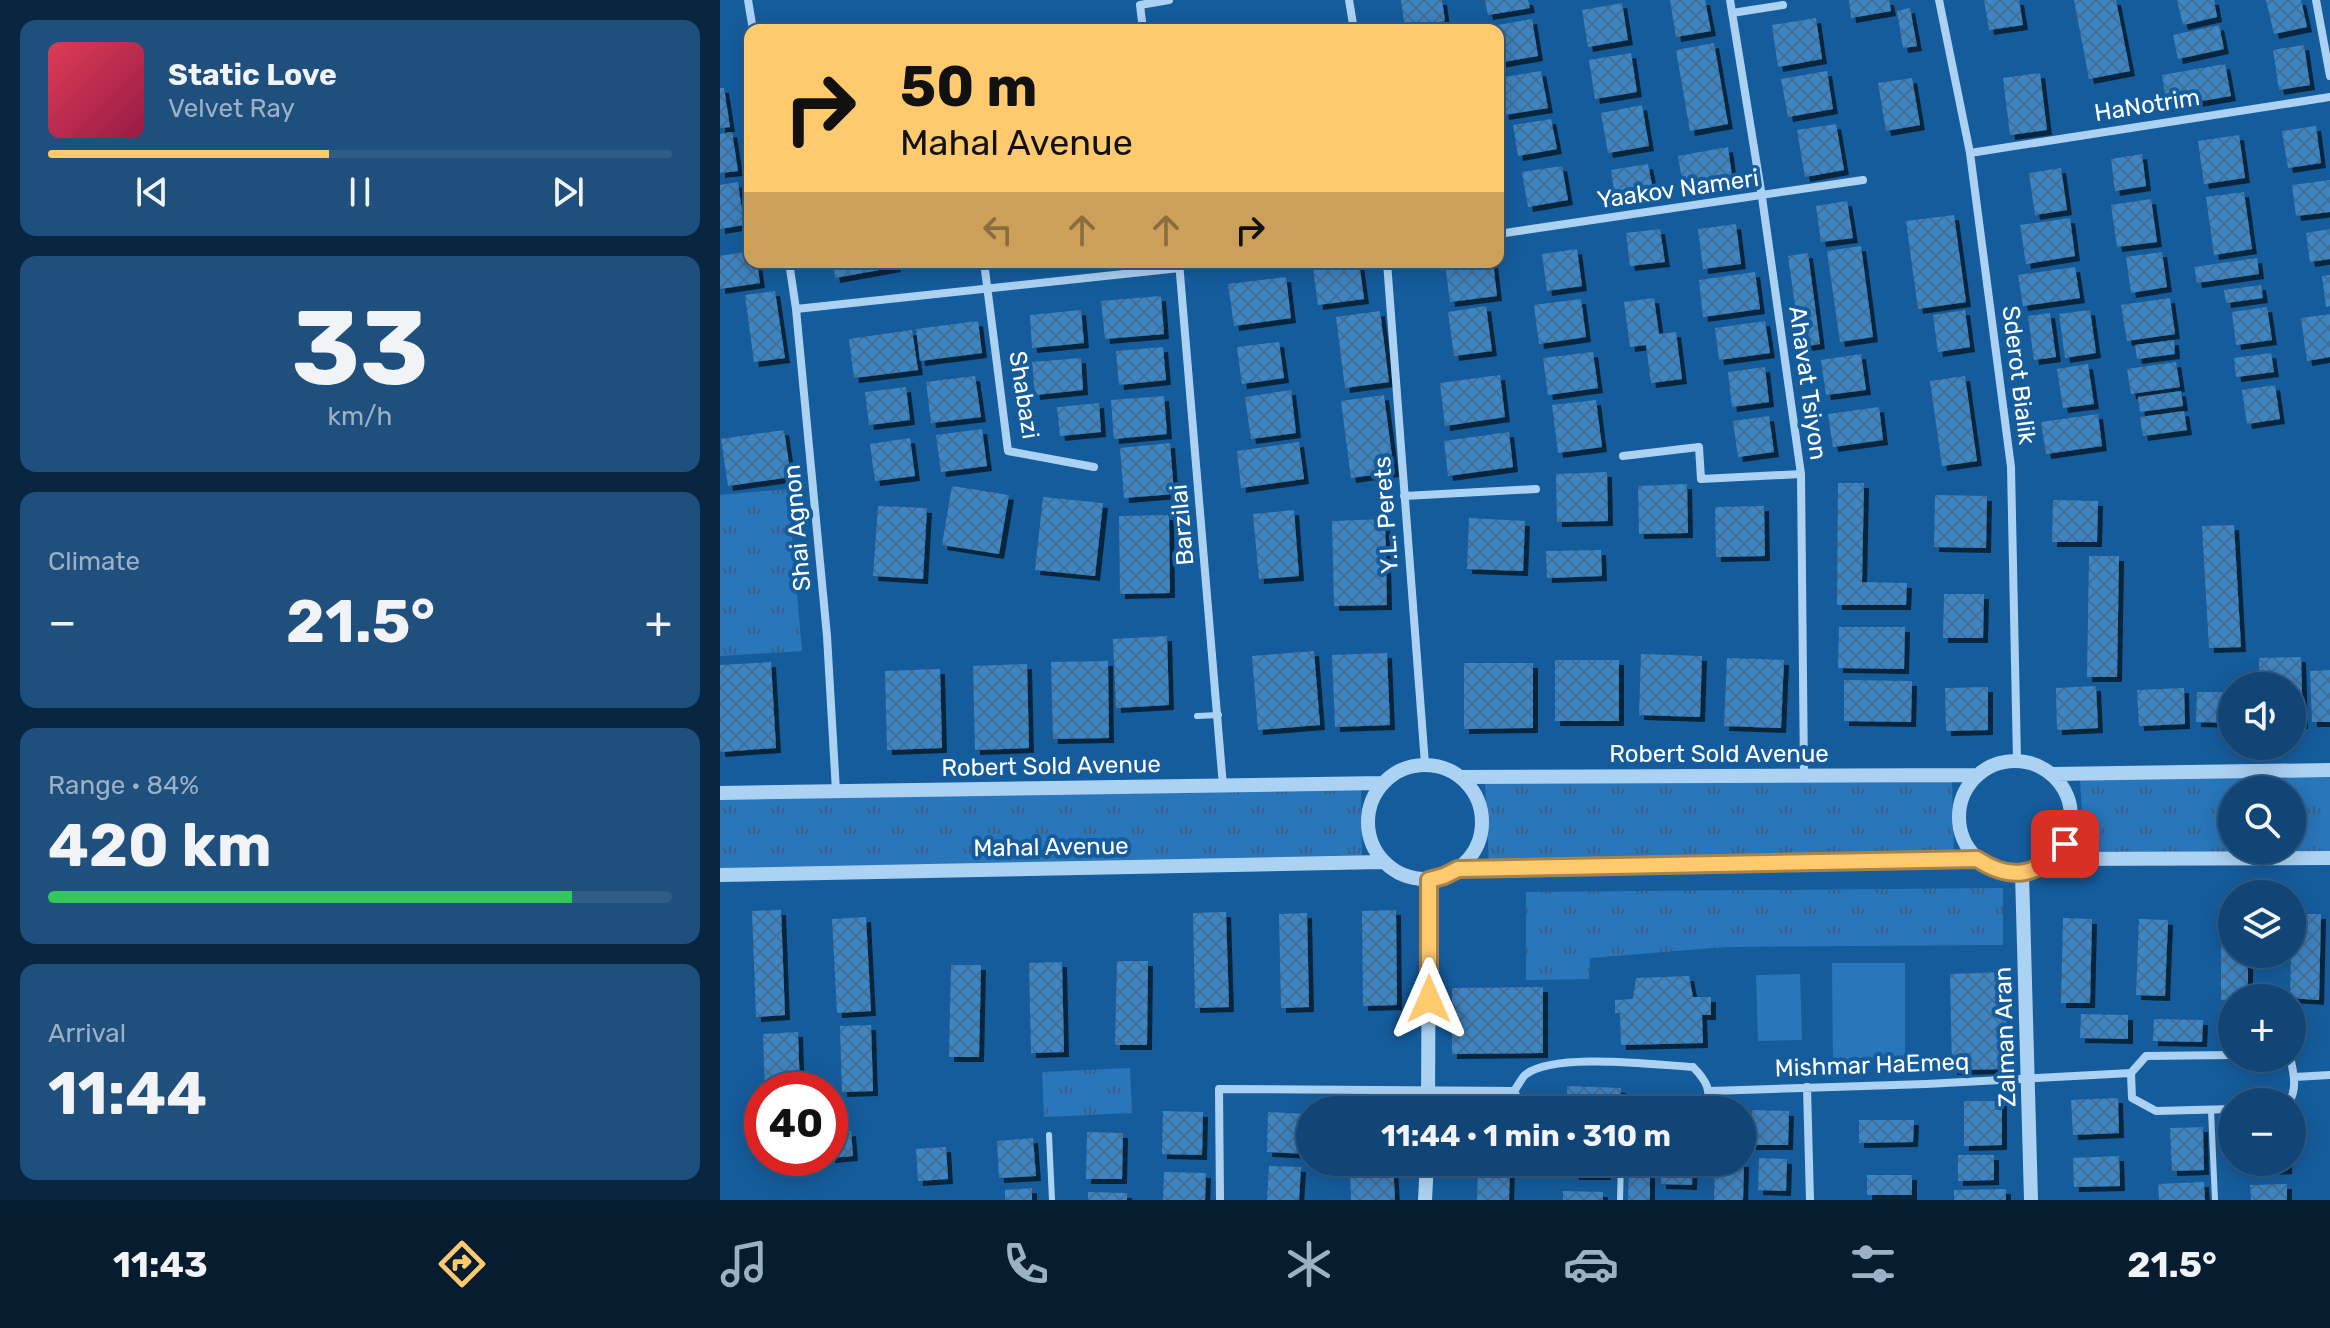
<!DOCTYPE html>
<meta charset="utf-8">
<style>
body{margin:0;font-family:Rubik,sans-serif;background:#1e4f7d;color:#f1f3f6;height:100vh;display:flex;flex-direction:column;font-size:30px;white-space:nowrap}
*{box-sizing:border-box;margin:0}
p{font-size:26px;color:#9cb1c5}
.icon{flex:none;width:44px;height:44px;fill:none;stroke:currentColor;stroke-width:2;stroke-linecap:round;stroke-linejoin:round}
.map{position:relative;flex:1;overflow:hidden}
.panel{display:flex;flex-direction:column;gap:20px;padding:20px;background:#092640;width:720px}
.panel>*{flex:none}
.guide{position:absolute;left:24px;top:24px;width:760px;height:244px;border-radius:16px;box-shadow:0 4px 20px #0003,0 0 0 2px #305d87;background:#ffc96e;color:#111;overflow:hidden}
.fabs{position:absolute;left:1498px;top:672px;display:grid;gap:16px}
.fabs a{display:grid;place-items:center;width:88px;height:88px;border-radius:50%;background:#104575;box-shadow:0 4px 20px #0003,0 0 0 2px #305d87;font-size:40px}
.speed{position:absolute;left:24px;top:1072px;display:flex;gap:16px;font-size:40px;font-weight:700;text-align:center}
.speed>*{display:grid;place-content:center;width:104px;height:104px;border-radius:50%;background:#104575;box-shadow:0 4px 20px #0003,0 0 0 2px #305d87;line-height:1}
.speed .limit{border:12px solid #d22;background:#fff;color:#111}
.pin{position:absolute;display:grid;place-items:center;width:68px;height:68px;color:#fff;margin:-34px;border-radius:16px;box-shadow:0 4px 12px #0006}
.me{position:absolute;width:88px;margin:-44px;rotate:0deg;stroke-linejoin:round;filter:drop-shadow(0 0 6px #0008)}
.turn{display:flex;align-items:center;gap:28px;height:168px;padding:0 24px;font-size:36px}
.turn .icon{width:104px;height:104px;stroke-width:2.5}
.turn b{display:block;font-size:56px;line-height:68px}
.lanes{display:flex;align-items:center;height:76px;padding:0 24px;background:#0003;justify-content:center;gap:40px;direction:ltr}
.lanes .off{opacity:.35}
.big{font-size:60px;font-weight:700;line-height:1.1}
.panel .widget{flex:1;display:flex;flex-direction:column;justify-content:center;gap:12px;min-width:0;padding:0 28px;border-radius:16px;background:#1e4f7d}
.panel .dial{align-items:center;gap:0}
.dial b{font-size:104px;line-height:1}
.song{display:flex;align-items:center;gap:24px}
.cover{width:96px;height:96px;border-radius:12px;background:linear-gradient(135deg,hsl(350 70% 55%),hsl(340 70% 35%))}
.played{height:8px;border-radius:4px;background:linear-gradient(90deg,#ffc96e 45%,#305d87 45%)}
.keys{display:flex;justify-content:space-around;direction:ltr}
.heat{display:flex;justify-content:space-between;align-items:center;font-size:44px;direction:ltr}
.charge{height:12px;border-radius:6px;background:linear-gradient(90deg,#34c759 84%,#305d87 0)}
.trip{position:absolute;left:576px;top:1096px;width:460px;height:80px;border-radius:40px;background:#104575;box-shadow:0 4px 20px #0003,0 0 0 2px #305d87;font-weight:700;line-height:80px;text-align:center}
.tab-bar{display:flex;height:128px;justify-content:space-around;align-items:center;background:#061c2f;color:#9cb1c5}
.tab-bar .icon{width:56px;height:56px}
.tab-bar .on{color:#ffc96e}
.tab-bar b{font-size:36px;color:#f1f3f6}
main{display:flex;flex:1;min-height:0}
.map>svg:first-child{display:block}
.grass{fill:url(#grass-tufts);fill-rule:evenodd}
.garden{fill:#2976ba}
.building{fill:url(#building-cross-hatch);filter:url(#shadow)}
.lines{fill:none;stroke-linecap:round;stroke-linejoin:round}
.service{stroke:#acd2f3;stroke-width:6}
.minor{stroke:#acd2f3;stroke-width:8}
.tertiary{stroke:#acd2f3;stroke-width:14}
.route-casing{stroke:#a68348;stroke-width:20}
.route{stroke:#ffc96e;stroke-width:14}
.labels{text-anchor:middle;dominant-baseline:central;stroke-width:8;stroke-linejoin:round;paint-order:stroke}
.street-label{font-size:24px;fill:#fff;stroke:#155c9c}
</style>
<main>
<section class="panel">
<div class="widget">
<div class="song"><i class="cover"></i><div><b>Static Love</b><p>Velvet Ray</p></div></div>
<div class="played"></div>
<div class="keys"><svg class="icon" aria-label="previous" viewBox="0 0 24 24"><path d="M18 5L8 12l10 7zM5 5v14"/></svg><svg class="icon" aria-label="pause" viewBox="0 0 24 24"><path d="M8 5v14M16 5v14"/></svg><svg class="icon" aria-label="next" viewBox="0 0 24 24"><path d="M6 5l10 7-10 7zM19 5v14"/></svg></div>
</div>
<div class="widget dial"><b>33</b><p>km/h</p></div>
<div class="widget"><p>Climate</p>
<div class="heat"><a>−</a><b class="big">21.5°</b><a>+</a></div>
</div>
<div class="widget"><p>Range · 84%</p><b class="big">420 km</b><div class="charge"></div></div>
<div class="widget"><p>Arrival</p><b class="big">11:44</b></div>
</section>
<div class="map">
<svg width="1610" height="1200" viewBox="0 0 1610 1200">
<defs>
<pattern id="grass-tufts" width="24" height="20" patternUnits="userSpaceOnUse" patternTransform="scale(2)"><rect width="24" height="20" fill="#2976ba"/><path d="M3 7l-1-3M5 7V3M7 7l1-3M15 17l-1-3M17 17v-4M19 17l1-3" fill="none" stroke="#3a6183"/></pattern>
<pattern id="building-cross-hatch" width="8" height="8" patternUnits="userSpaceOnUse" patternTransform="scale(2)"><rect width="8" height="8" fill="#3e85c3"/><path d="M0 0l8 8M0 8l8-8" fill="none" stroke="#446e93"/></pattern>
<filter id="shadow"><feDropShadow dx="5" dy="5" stdDeviation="0" flood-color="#0009"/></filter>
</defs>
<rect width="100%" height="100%" fill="#155c9c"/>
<path class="grass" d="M68,489l14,162 -82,5v-161z
M1610,776v79l-245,5 -5,-81zM1512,790h60v60h-60z
M1232,781l2,78 -465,5 -4,-81z
M641,790l1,66 -642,15v-72z
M1283,888v57l-277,2 -136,11 -1,21 -63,1v-88z
M410,1068l2,45 -88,4 -2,-45z"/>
<path class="garden" d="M1112,963h73v99l-72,1z
M1080,974l2,66 -44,1 -2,-66z"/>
<path class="building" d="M681,0h41l3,21 -40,7z
M765,0h43l2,8 -42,7z
M950,0h35l6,31 -35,6z
M1129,0h40l2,11 -40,7z
M1264,0h35l4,25 -34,5z
M1354,0h42l14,71 -41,8z
M1457,0h37l3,17 -34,8z
M1546,0h35l6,27 -33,7z
M902,3l6,37 -40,7 -6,-37z
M1190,8l7,38 -14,2 -6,-37z
M1096,18l6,41 -44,8 -6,-42z
M812,19l6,37 -40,7v-33h-5l-1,-4z
M1499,25l5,24 -46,10 -5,-24z
M994,43l14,81 -38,7 -14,-81z
M1584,45l6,40 -31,5 -6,-40z
M911,53l6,39 -42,7 -6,-39z
M1505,64l6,32 -64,11 -5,-32z
M821,71l7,37 -44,7 -6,-37z
M1107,71l6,38 -45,8 -7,-38z
M1320,73l7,57 -37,5 -7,-57z
M1192,78l8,47 -34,6 -8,-48z
M0,88h4l6,39 -10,1z
M922,105l7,41 -41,7 -7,-40z
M831,119l6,30 -39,7 -5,-31z
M1116,124l8,46 -39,7 -8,-47z
M1596,126l5,37 -33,5 -6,-37z
M12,132l6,39 -18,2v-39z
M1519,135l6,43 -41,6 -6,-43z
M1008,147l5,36 -49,8 -6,-35z
M1422,154l4,32 -31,5 -4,-32z
M928,164l5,26 -38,7 -4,-27z
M842,166l6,34 -40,7 -6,-35z
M1341,168l6,42 -32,5 -6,-42z
M1610,180v32l-34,4 -4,-31z
M18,182l6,43 -24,4v-44z
M1524,192l8,57 -38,6 -8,-58z
M1431,199l6,43 -40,5 -6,-42z
M1127,201l6,37 -32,4 -5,-36z
M1234,215l12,87 -48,7 -12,-88z
M1350,218l5,38 -49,8 -6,-39z
M1016,224l5,40 -38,5 -5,-40z
M940,229l5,33 -35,4 -4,-33z
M1610,229v30l-20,3 -4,-29z
M1141,246l12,91 -33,5 -13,-91z
M857,249l5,37 -35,5 -5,-37z
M30,251v11h7l3,21 -40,6v-33z
M1442,252l5,35 -36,6 -5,-36z
M1088,253l12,91 -19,3 -13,-91z
M1537,258l2,16 -62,9 -3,-16z
M113,262h62l1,5 -61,11z
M639,262l5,37 -46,6 -5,-37z
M742,262h31l4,34 -47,6 -5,-38z
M1355,267l5,31 -57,8 -5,-31z
M1035,272l5,37 -57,8 -4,-37z
M1610,275v31l-4,1 -4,-31z
M566,277l5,41 -57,8 -6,-42z
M1541,285l2,13 -37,5 -2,-13z
M55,291l10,67 -31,4 -9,-67z
M441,296l3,38 -59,5 -4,-38z
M934,298l5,36 17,-2 6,47 -31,4 -5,-38 -16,2 -6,-45z
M1450,298l5,36 -48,7 -6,-36z
M861,299l5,38 -47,7 -5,-39z
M766,306l6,45 -38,5 -6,-44z
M1547,307l5,33 -36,5 -4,-33z
M361,310l3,33 -52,5 -2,-33z
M1245,310l5,37 -32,5 -5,-37z
M1370,310l6,43 -31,5 -6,-44z
M660,311l9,71 -44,6 -9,-71z
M1330,313l6,44 -22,3 -6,-44z
M1610,314v43l-23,4 -6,-43z
M258,321l4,32 -62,8 -4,-32z
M1045,321l5,32 -51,7 -4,-32z
M192,330l6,40 -64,8 -5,-39z
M1454,340l1,14 -38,5 -2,-14z
M559,342l5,36 -42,6 -5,-37z
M443,347l3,33 -47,5 -3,-34z
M873,352l5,36 -50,7 -5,-37z
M1551,353l3,19 -38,5 -2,-19z
M1141,354l5,36 -40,5 -5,-35z
M361,358l2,32 -48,5 -3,-33z
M1456,362l4,25 -49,7 -4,-25z
M1368,364l6,40 -31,4 -6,-39z
M1045,367l4,35 -37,5 -4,-35z
M780,375l5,42 -60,9 -5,-43z
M255,376l6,41 -50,6 -5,-41z
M1245,376l12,85 -35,5 -12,-85z
M1555,385l5,34 -33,5 -5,-34z
M186,387l4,33 -41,5 -4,-33z
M571,390l5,43 -45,6 -6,-42z
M1461,391l2,15 -43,6 -2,-15z
M664,395l10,77 -43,6 -10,-77z
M444,396l3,38 -53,5 -3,-39z
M876,400l6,47 -44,6 -6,-48z
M379,403l2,29 -41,4 -3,-29z
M1159,407l4,33 -50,7 -5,-33z
M1464,411l3,19 -44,6 -3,-19z
M1378,414l4,32 -56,8 -5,-32z
M1049,416l5,36 -36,5 -5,-36z
M262,429l5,37 -46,6 -5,-37z
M64,430l7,47 -63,9 -7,-47z
M789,432l4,35 -65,9 -4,-35z
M190,438l5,38 -40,5 -5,-37z
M579,442l5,37 -63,9 -4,-37z
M450,443l4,51 -50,4 -4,-50z
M887,472l1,49 -51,1 -1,-48z
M1118,483h26l-2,99 45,1 -1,22h-69z
M967,484l1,49 -49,1 -1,-48z
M232,486l57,9 -10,59 -57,-9z
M1215,495l52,1 -1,52 -52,-1z
M323,497l60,6 -8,73 -60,-6z
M1333,500l45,1 -1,41h-45z
M158,506l49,2 -4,71 -50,-3z
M1044,506l1,50 -49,1 -1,-50z
M574,510l5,66 -40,3 -6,-65z
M449,515l1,78 -50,1 -1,-78z
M749,518l56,3 -2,50 -56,-2z
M665,519l2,86 -53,1 -2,-85z
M1514,525l7,122 -32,1 -7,-122z
M881,550l1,26 -55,2 -1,-27z
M1369,556h30l-2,121h-30z
M1224,594h40l-1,44h-40z
M1119,627h66l-1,42 -66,-1z
M447,636l2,69 -53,3 -3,-69z
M594,651l6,74 -62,5 -6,-74z
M667,653l3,72 -55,2 -3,-72z
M921,654l61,2 -2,61 -61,-2z
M1581,657l2,67h-11v-38h-33v-28z
M1007,658l57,2 -3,68 -57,-2z
M835,660h64v61h-64z
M388,661l1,77 -56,1 -2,-77z
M51,662l5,86 -56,4v-87z
M744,663h69v65l-69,1z
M307,664l2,84 -54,2 -2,-84z
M220,669l2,79 -55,2 -2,-79z
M1610,670v52h-18l-2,-51z
M1124,680l68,1 -1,41 -67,-1z
M1376,686l2,42 -41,2 -1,-42z
M1268,687v43l-42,1 -1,-43z
M1464,688l1,36 -46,2 -2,-36z
M1477,692h35v31l-36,-1z
M61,910l4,105 -29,2 -4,-106z
M676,910l1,95 -34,1 -1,-95z
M506,912l3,95 -34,1 -2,-95z
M587,913l2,94 -28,1 -2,-94z
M1572,914h29l-2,86 -29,-2z
M1501,916h11v38h16v44l-27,2z
M146,917l5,94 -34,2 -5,-94z
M1343,918l29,1 -2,84h-29z
M1419,919l29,1 -3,76 -29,-1z
M397,961h31l-1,84h-32z
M342,962l2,90 -33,1 -2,-90z
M231,965h30l-2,92h-30z
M1286,972l2,97 -56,1 -2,-96z
M969,976l4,21h18v18h-9l1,28 -82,2 -1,-32h-5v-13l18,-1 3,-21z
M823,987v66l-91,1v-66z
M1361,1014l47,1v24l-48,-1z
M1572,1016h7v26h-7z
M1434,1019l49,1 -1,22 -49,-1z
M151,1025l2,66 -31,1 -2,-66z
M78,1032l2,58h-35l-2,-56z
M847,1086l54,2 -1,22h-53z
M1398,1098l1,35 -46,2 -2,-35z
M1244,1101h38v44l-38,1z
M1032,1110l37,1 -1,34h-37z
M443,1111l40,1 -1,43 -40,-1z
M548,1112l42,2 -1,40 -42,-2z
M1139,1120h55l-1,22 -54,1z
M1483,1127l1,43 -32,1 -2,-43z
M131,1131l2,25 -23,2v-25z
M367,1132l36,1 -1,46h-36z
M313,1138l3,38 -37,2 -2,-37z
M226,1147l2,32 -30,2 -2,-32z
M1238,1155h36v25l-36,1z
M1399,1156l1,30 -46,1 -1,-29z
M42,1158h49v2l-49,5z
M1039,1158l28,1 -1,32 -28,-1z
M673,1162l2,38h-44l-1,-36z
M854,1162h32v13h-32z
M941,1162h32l-1,23 -31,-1z
M995,1162h29l-1,38h-29z
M1530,1162h37v7l-36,2z
M909,1164h21v36h-22z
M758,1165h32l-1,35h-32z
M549,1166l32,1 -2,33h-32z
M444,1172l42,1 -1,27h-42z
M1147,1175h45v20h-45z
M1484,1182l1,18h-46l-1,-16z
M1567,1184v16h-36l-1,-15z
M312,1188v12h-27v-10z
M1286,1189v11h-52v-10z
M843,1191l40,1v8h-40z
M368,1192l39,1v7h-39z"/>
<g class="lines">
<path class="service" d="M477,716l22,-1
M1491,1110l4,90
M329,1135l3,65
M900,1200l1,-38"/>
<path class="minor" d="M28,0l5,30
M629,0l5,30
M1010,0l32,197 39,277 3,302
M1219,0l31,153 41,314 6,293
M1596,0l14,76
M1012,13l51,-8
M423,30l-3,-25 29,-5
M1250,153l360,-56
M778,234l365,-54
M69,262l7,47 31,327 9,155
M264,262l24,189 86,16
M459,262l44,524
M667,262l38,502
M76,309l384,-41
M903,456l76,-9 2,32 100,-5
M684,496l132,-7
M1512,1055l-86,1 -15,17 1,25 24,13 76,-2
M1564,1058l7,3c3,14 6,28 -2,41
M1575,1077l35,-2
M1087,1087l3,113
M794,1091c4,-5 7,-12 11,-16 28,-23 131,-10 168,-8 14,14 19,24 13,43
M794,1091l8,16 5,3
M990,1091l216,-7 205,-11
M500,1200l-1,-111 295,2"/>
<path class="tertiary" d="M1239 817a56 56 0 1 1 112 0a56 56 0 1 1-112 0Z
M648 822a57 57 0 1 1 114 0a57 57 0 1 1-114 0Z
M1333,774l277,-4
M741,777l515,-2
M0,793l662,-10
M1333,859l277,-1
M738,869l519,-10
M1302,873l9,327
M0,875l662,-13
M708,1110l1,-230
M705,1200l2,-38"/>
</g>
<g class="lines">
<defs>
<path id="route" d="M709,999v-119l15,-4 14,-7 519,-10c35,23 62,17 88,-15"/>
</defs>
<use href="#route" class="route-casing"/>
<use href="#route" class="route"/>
</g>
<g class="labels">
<g class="street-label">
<text transform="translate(1427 105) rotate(-9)">HaNotrim</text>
<text transform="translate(958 189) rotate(-8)">Yaakov Nameri</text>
<text transform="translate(1299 375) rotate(83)">Sderot Bialik</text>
<text transform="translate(1088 383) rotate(82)">Ahavat Tsiyon</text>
<text transform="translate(304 395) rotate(81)">Shabazi</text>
<text transform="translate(666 515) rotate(-94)">Y.L. Perets</text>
<text transform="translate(462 525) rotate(-95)">Barzilai</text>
<text transform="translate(77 528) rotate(-95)">Shai Agnon</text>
<text x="999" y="754">Robert Sold Avenue</text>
<text transform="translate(331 766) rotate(-1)">Robert Sold Avenue</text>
<text transform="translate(331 847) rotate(-1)">Mahal Avenue</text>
<text transform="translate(1285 1037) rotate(-92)">Zalman Aran</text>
<text transform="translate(1152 1065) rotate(-2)">Mishmar HaEmeq</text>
</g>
</g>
</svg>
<div class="fabs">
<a><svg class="icon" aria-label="sound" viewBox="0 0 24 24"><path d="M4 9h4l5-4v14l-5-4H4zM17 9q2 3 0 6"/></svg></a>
<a><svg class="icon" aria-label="search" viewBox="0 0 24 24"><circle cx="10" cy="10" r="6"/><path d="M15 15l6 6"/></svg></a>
<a><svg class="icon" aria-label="layers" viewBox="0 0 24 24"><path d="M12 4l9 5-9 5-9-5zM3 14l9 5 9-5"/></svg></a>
<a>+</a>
<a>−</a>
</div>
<div class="speed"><div class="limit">40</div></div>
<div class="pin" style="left:1345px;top:844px;background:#d93025"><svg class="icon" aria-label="arrive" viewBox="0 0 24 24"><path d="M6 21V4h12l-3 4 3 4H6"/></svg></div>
<svg class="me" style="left:709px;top:999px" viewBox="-20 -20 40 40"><path d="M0-17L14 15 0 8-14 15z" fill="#ffc96e" stroke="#fff" stroke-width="4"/></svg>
<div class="trip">11:44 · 1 min · 310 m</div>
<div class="guide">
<div class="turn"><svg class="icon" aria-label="right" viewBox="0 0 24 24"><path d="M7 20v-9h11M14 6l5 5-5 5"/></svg><div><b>50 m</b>Mahal Avenue</div></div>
<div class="lanes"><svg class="icon off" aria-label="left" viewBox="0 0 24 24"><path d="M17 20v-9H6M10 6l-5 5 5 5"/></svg><svg class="icon off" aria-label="ahead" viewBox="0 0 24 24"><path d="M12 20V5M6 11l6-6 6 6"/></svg><svg class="icon off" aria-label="ahead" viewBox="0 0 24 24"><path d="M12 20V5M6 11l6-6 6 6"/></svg><svg class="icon" aria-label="right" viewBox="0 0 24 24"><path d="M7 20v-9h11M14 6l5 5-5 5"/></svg></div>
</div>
</div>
</main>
<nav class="tab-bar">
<b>11:43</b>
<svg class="icon on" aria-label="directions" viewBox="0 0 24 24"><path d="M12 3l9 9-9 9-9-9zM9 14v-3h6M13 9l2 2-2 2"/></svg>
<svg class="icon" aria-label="music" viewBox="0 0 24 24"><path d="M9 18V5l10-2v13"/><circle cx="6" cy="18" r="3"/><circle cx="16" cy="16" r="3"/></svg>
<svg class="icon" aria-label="phone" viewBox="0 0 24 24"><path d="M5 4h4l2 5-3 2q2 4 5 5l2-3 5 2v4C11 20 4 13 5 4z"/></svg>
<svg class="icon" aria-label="climate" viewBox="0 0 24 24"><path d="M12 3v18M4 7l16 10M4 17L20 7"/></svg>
<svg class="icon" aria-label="car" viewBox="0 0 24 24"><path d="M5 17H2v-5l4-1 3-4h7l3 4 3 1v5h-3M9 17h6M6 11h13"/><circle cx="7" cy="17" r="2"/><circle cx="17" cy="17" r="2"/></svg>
<svg class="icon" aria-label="filters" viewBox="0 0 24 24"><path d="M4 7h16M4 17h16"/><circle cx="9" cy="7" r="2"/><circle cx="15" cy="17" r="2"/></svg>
<b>21.5°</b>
</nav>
